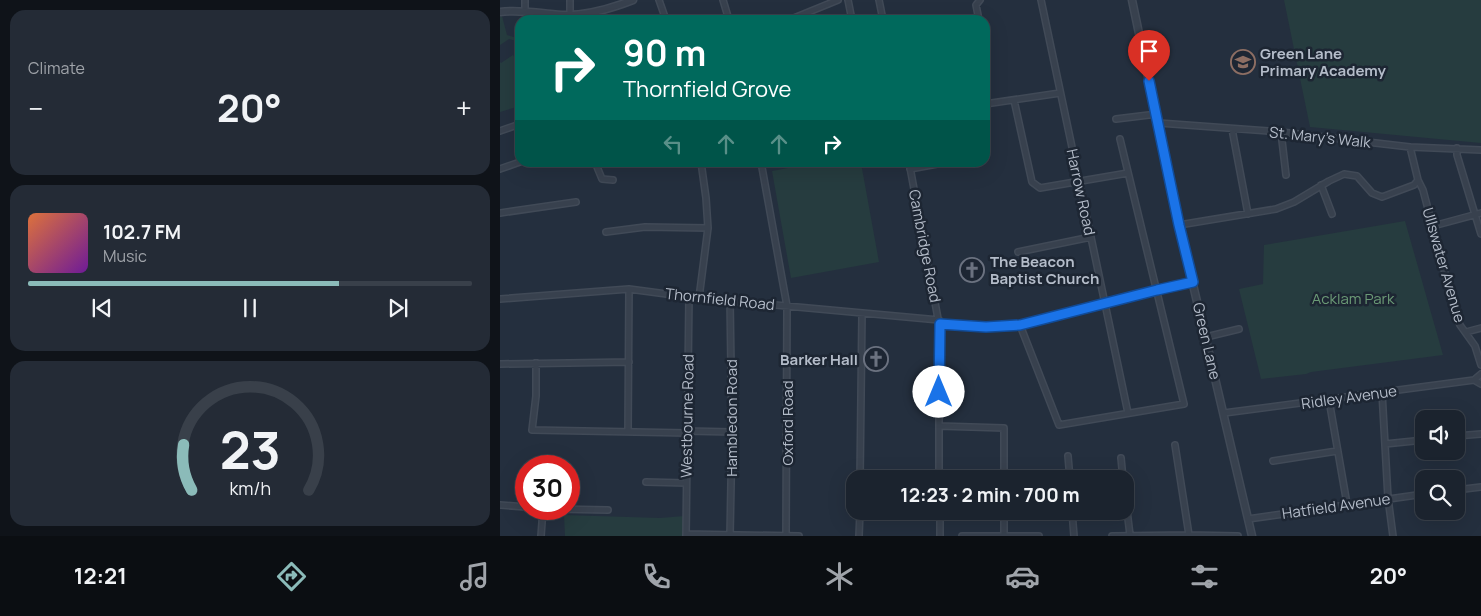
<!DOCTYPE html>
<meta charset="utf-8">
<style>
body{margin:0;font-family:Manrope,sans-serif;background:#242b36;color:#f1f3f6;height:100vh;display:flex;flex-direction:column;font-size:19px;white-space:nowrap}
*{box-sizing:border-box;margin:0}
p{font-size:16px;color:#a0a4aa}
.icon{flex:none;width:28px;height:28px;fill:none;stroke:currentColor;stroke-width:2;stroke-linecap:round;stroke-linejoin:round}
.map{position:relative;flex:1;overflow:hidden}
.panel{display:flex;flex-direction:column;gap:10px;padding:10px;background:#0f1319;width:500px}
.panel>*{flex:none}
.top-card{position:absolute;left:15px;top:15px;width:475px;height:152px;border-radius:15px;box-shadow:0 5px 20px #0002,0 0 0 1px #39404a;background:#00695c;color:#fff;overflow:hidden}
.fabs{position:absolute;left:915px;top:410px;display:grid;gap:10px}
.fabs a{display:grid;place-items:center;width:50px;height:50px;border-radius:10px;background:#1b232e;box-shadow:0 5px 20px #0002,0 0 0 1px #39404a;font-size:25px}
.speed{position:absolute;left:15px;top:455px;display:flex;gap:10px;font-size:25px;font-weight:700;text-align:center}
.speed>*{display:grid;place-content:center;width:65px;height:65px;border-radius:50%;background:#1b232e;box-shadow:0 5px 20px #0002,0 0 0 1px #39404a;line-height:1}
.speed .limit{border:8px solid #d22;background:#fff;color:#111}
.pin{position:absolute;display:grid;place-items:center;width:42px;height:42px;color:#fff;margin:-51px -21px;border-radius:50% 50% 50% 0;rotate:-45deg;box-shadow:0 0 5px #0007}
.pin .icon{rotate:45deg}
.me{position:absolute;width:55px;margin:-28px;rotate:0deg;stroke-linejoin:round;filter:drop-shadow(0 0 4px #0008)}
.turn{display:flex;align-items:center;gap:18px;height:105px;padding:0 25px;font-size:22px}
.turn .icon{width:65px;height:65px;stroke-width:2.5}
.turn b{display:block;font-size:35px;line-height:42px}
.lanes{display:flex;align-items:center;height:48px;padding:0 25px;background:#0003;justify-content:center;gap:25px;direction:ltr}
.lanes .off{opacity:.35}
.big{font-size:38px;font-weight:700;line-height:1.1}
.panel .card{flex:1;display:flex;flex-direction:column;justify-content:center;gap:8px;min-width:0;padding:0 18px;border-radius:15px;background:#242b36}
.panel .dial{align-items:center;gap:0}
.dial svg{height:130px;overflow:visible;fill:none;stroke:#39404a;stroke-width:7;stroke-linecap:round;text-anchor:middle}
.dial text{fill:#f1f3f6;stroke:none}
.song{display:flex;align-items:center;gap:15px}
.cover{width:60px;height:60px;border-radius:8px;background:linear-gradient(135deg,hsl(20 70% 55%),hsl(280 70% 35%))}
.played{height:5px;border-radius:2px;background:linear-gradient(90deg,#8bbbb9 70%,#39404a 70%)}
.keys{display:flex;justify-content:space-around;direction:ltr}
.heat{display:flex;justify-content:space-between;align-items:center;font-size:28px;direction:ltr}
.trip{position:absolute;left:346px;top:470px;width:288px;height:50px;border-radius:15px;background:#1b232e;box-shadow:0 5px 20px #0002,0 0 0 1px #39404a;font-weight:700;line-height:50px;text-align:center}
.dock{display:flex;height:80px;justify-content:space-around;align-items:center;background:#0b0e12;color:#a0a4aa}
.dock .icon{width:35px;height:35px}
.dock .on{color:#8bbbb9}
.dock b{font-size:22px;color:#f1f3f6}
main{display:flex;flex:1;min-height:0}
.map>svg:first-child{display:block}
.green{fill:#263c3f}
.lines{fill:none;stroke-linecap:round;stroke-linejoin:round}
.minor-casing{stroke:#414a57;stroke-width:8}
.tertiary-casing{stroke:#414a57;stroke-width:9}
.minor{stroke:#38414e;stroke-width:5}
.tertiary{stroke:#38414e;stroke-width:6}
.route-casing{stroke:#114b97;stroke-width:12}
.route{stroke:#1a73e8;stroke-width:9}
.labels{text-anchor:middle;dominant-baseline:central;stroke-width:5;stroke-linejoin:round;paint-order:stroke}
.poi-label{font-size:15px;font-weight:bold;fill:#b4bcc9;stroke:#1d2633;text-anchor:start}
.street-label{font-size:15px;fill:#b4bcc9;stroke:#1d2633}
.park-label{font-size:15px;fill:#6b9a76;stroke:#1d2633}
</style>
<main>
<section class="panel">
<div class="card"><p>Climate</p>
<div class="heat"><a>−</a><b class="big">20°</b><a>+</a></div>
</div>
<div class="card">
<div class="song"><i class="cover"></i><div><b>102.7 FM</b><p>Music</p></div></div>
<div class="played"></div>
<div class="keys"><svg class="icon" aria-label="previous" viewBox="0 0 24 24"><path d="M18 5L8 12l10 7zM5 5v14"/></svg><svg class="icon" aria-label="pause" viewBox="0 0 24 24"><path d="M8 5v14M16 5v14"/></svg><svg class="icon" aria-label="next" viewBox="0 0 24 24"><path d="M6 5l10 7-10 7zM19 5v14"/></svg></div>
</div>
<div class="card dial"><svg viewBox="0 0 100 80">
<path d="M14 69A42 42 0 1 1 86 69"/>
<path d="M14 69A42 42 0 0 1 9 41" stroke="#8bbbb9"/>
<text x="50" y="56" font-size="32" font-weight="700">23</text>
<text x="50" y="72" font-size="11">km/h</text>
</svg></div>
</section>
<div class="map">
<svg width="981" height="536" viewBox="0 0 981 536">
<rect width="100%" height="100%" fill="#242f3e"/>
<path class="green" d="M784,0h197v143l-171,-16z
M2,16l5,19 13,4v3l-11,-3 -9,6v-28z
M13,55l7,10v41l-20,6v-50l1,1z
M319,162l42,1 18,99 -88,16 -19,-107z
M905,221l38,134 -132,17 -5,2 -45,5 -22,-90 24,-5 1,-39z
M64,515l96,3 24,-2 -1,20h-118z"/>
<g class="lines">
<defs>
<path id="minor" d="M159,0l7,20
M223,0l6,20
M348,0l4,20
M379,0l4,20
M541,0l87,413
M25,11v-11
M70,15v-15
M289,20l49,-20
M479,20l-3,-15 4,-5
M514,100l18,82 8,6 88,-15
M485,104l75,-11
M616,119l41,-5
M659,123l122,9 129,15 71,3
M732,129l16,85
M0,131l20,-7
M781,132l5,43
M957,148v7l24,79
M95,162l7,17 11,1
M261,162l26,144 -1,230
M409,162l30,162v155
M0,169l20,-7
M410,169l38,-7
M918,180l5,10 33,125 4,10 15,21 6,19
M821,185l11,29
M0,213l76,-11
M679,225l97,-16 18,-7 35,-21 15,-7 13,2 15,17 10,4 32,-12 4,-5 -8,-33
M933,226l48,-13
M106,232l39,-5 63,1
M518,252l73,-15
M199,298l9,-70 -2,-30 -5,-36
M0,299l129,-10 60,8 250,23
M439,324l47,3 34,-2 137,-36 36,-7
M520,325l39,100 125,-21 -64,-265
M966,332l15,-4
M706,337l33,-8
M36,363v33l-4,34 155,3
M0,364l129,-2
M974,380l7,-6
M974,380l7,4
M882,392l6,106 5,38
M829,400l18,104
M724,413l250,-33
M439,426l65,2v51
M187,431l45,1
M128,432l1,-143
M956,436l25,-2
M885,444l39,-4
M675,445l14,90
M568,456l2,23
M621,458l2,21
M773,461l64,-10
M360,479l2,-166
M146,482l40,1
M956,490l25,-3
M625,494l5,41
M0,505l26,2
M55,509l53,1
M440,511v25
M572,511l2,25
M540,512l9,-1
M748,519l176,-25
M186,534l113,2
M41,536l2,-27
M186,536l3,-239
M230,536l2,-104 -2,-132
M359,536l1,-25
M462,536h77
M504,536v-25
M612,536l77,-1 49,1"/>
<path id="tertiary" d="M632,0l47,225 73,311
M0,12c21,-3 41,2 62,3 25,1 48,-6 71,-15"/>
</defs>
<use href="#minor" class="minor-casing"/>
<use href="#tertiary" class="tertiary-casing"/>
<use href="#minor" class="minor"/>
<use href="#tertiary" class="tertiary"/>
</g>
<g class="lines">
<defs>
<path id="route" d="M439,392l1,-68 46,3 34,-2 137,-35 36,-8 -14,-57 -30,-144"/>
</defs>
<use href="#route" class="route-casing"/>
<use href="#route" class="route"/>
</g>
<defs>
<symbol id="school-ring" viewBox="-11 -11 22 22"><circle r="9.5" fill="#1d2633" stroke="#8d6e63" stroke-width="1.5"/><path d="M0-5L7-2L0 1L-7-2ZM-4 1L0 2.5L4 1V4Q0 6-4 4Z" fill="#8d6e63"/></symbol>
<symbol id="church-ring" viewBox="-11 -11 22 22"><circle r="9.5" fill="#1d2633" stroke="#6b7280" stroke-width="1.5"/><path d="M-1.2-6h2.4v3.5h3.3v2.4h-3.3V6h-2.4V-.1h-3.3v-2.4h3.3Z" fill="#6b7280"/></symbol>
</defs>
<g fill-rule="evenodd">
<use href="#school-ring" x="729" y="48" width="28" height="28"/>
<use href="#church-ring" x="458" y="256" width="28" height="28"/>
<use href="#church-ring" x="362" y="345" width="28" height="28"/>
</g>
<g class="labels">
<g class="poi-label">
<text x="760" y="53">Green Lane<tspan x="760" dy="17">Primary Academy</tspan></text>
<text x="490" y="261">The Beacon<tspan x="490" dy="17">Baptist Church</tspan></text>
<text x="358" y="359" text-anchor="end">Barker Hall</text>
</g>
<g class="street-label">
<text transform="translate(820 137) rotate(6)">St. Mary's Walk</text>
<text transform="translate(581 192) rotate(78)">Harrow Road</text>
<text transform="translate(425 246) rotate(79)">Cambridge Road</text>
<text transform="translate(944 265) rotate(74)">Ullswater Avenue</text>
<text transform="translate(220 299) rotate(6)">Thornfield Road</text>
<text transform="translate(707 341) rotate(77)">Green Lane</text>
<text transform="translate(849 397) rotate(-8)">Ridley Avenue</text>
<text transform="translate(187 416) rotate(-89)">Westbourne Road</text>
<text transform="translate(231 418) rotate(-90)">Hambledon Road</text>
<text transform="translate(287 423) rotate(-90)">Oxford Road</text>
<text transform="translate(836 506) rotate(-8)">Hatfield Avenue</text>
</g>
<g class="park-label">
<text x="853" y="298">Acklam Park</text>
</g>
</g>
</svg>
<div class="fabs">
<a><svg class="icon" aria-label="sound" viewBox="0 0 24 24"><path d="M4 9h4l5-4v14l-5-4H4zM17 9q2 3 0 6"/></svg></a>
<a><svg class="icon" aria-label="search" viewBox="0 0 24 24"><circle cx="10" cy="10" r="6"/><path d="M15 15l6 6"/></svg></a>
</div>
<div class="speed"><div class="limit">30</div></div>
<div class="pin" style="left:649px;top:81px;background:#d93025"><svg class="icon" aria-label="arrive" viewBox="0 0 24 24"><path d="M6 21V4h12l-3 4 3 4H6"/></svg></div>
<svg class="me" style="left:439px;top:392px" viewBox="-20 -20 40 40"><circle r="19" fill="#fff"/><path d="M0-13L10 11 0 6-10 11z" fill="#1a73e8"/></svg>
<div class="trip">12:23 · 2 min · 700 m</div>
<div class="top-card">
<div class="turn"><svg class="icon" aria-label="right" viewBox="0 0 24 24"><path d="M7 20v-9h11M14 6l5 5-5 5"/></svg><div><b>90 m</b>Thornfield Grove</div></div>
<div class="lanes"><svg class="icon off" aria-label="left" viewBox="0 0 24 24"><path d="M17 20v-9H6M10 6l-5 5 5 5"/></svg><svg class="icon off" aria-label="ahead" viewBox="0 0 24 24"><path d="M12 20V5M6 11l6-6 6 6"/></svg><svg class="icon off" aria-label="ahead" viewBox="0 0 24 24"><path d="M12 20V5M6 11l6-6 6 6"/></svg><svg class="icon" aria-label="right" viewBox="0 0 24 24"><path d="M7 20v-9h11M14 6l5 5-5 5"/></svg></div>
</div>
</div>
</main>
<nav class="dock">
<b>12:21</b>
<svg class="icon on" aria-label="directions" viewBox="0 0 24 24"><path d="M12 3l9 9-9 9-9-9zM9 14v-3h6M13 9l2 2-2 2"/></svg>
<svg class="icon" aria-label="music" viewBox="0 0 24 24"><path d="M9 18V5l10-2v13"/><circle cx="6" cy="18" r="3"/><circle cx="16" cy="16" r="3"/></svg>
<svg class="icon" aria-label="phone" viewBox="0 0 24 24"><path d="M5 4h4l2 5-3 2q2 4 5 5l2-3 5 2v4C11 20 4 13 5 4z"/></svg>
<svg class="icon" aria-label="climate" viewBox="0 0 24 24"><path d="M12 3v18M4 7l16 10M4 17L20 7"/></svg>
<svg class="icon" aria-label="car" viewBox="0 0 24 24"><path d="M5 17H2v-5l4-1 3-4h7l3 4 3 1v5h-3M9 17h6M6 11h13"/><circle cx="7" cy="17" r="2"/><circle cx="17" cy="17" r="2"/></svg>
<svg class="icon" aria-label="filters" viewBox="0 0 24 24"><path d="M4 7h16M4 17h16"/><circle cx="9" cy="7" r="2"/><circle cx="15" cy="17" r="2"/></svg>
<b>20°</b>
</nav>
